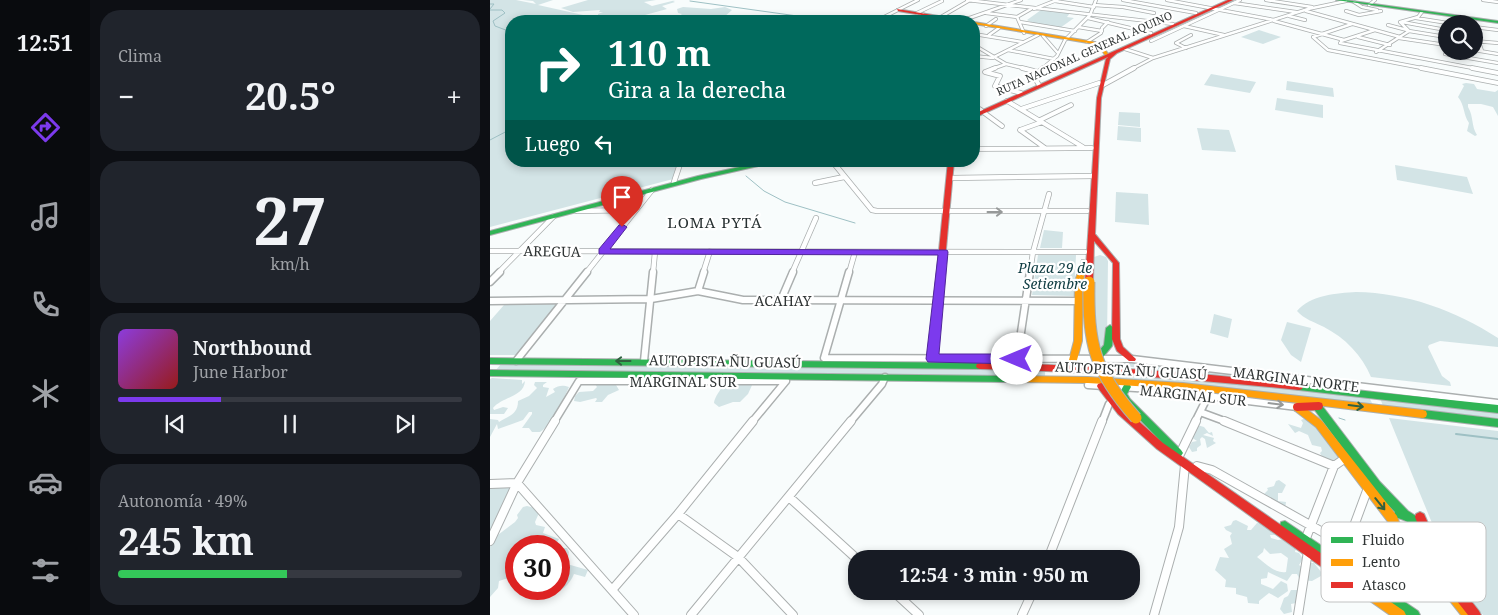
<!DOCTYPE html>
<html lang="es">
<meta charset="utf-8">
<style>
body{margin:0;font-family:"Noto Serif",serif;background:#20242c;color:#f1f3f6;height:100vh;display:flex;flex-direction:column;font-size:19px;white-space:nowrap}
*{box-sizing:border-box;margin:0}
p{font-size:16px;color:#9ea1a6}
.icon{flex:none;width:28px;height:28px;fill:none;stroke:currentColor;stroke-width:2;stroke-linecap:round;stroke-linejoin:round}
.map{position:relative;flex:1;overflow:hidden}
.panel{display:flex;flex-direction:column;gap:10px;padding:10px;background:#0d0f14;width:400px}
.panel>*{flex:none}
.guide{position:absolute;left:15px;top:15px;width:475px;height:152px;border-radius:20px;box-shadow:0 2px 8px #0003;background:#00695c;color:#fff;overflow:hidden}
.controls{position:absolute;left:948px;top:15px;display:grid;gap:10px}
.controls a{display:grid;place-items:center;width:45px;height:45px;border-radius:50%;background:#171b24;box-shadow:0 2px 8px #0003;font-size:25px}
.speed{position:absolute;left:15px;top:535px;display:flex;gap:10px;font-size:25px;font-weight:700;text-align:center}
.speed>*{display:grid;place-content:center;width:65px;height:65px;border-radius:50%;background:#171b24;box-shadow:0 2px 8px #0003;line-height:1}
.speed .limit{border:8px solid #d22;background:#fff;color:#111}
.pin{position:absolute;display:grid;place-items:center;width:42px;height:42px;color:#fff;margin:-51px -21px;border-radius:50% 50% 50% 0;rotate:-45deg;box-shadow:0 0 5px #0007}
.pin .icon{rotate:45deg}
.me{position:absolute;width:55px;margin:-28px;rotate:270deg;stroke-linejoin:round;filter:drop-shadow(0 0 4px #0008)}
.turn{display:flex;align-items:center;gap:18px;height:105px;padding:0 20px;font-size:22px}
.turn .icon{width:65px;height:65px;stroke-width:2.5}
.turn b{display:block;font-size:35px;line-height:42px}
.then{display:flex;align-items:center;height:48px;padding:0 20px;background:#0003;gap:10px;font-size:19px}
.big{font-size:38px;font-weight:700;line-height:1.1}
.panel .card{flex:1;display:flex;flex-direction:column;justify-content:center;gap:8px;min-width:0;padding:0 18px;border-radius:20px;background:#20242c}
.panel .dial{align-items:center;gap:0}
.dial b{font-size:65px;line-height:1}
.song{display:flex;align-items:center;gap:15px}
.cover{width:60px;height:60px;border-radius:8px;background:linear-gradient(135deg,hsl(270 70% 55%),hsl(0 70% 35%))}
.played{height:5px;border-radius:2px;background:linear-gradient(90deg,#7c3aed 30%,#363941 30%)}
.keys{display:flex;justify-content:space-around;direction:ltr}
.heat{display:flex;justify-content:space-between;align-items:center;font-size:28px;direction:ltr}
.charge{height:8px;border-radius:4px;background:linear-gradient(90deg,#34c759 49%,#363941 0)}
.trip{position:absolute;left:358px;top:550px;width:292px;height:50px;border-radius:20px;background:#171b24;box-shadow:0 2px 8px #0003;font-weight:700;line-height:50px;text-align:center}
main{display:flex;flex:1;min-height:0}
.tabs{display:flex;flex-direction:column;width:90px;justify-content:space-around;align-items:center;background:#090b0e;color:#9ea1a6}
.tabs .icon{width:35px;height:35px}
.tabs .active{color:#7c3aed}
.tabs b{font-size:22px;color:#f1f3f6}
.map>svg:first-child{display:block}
.green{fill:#d3e4e6;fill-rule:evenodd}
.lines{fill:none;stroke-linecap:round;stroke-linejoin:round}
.stream-far1{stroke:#9ec0c4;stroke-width:1}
.stream{stroke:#9ec0c4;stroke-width:2}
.street-far4-casing{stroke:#abafaf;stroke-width:4}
.street-far3-casing{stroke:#abafaf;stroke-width:5.5}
.street-far2-casing{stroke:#abafaf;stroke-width:6}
.street-far1-casing{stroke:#abafaf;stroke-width:9}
.street-casing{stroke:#abafaf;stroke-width:10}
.fast-casing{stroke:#abafaf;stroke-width:2}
.slow-casing{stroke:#abafaf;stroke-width:2}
.jam-casing{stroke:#abafaf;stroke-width:2}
.street-far4{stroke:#feffff;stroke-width:2.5}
.street-far3{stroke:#feffff;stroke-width:4}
.street-far2{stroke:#feffff;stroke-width:4.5}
.street-far1{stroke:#feffff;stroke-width:6}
.street{stroke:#feffff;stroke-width:8}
.fast{fill:#30b455;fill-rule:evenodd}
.slow{fill:#ff9f0a;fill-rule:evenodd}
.jam{fill:#e5322d;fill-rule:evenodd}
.slow-bridge-casing{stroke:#abafaf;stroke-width:13;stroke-linecap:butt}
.slow-bridge{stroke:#ff9f0a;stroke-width:11}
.oneway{stroke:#979a9a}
.oneway2{stroke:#306140}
.route{fill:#7c3aed;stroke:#51269a}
.labels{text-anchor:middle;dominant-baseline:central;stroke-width:4.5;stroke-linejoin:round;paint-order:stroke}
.far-street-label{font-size:11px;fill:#303535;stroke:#fff}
.street-label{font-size:14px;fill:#303535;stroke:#fff}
.park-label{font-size:14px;font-style:italic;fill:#103d43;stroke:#fff}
.neighbourhood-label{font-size:15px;letter-spacing:1px;fill:#273031;stroke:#fff}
.key{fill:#fff;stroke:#c1c2c2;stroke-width:1}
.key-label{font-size:14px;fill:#303535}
</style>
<main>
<nav class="tabs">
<b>12:51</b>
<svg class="icon active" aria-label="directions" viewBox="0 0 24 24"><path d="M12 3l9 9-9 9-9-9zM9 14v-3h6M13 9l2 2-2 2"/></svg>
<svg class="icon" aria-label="music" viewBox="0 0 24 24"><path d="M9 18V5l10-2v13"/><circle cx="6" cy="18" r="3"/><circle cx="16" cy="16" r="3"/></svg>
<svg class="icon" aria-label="phone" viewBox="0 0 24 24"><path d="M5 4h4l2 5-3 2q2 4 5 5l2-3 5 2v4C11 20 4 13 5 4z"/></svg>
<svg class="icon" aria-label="climate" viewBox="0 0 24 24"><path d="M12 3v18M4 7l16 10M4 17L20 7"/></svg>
<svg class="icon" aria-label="car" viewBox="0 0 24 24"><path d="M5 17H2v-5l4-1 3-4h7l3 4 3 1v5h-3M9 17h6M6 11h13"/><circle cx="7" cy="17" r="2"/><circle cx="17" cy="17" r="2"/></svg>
<svg class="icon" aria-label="filters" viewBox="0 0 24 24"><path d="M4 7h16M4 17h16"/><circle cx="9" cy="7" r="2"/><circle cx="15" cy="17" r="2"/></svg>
</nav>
<section class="panel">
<div class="card"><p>Clima</p>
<div class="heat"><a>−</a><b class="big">20.5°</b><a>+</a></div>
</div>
<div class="card dial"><b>27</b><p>km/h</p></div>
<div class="card">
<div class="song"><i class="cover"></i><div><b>Northbound</b><p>June Harbor</p></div></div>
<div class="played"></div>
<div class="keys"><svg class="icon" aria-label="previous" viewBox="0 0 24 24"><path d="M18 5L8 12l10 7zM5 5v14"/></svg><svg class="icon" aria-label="pause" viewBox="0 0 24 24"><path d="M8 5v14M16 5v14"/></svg><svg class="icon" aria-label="next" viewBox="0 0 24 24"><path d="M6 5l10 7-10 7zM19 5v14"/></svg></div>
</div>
<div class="card"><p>Autonomía · 49%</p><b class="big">245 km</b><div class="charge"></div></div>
</section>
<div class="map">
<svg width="1008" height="615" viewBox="0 0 1008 615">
<rect width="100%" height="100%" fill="#f8fcfc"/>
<path class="green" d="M0,0h26l20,4 -3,-3 -10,-1h30l-15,5 72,16h-99v140h167l-1,17 -187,49z
M98,0h68l-12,2 8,4 24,-6 -3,1 2,1 -13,4 5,3 -33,9h-3l5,-2 -6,-1 -1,3 -7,1 -4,-2 -9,2 -11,-3v-2l5,-2h-4l1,-2 -27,2 -12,-4z
M193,7l28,2 14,-2 7,3 -9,8 -13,2h-48l15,-2 5,-4 -4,-1 -1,-4z
M551,10l29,3 -3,4 7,1 -14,10 -27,-5 -6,-3z
M769,30l22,7 -18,7 -22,-7z
M721,74l45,8 -6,11 -46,-8z
M797,81l46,7 1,9 -48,-7z
M976,83l8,1 3,5 18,3 3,-2v26l-5,-9 -12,-3h-13v3c6,10 3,19 9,28l-2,1 -8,-5 2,-8c-6,-9 -4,-17 -11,-26l6,-11 -2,-2z
M787,98l46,7v13l-48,-8z
M629,112l21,1v14l-22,-2z
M628,126l23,2v14l-24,-2z
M707,128l32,2 7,22 -34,-2z
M905,165l72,12 6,17 -76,-14z
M626,192l32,2 1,31 -34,-3z
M554,230l19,2 -1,16h-22z
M548,255h38l-2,41 -42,-1z
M610,255l6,2 2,4 -1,79 -9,14 -5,-21 1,-76z
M866,292c51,1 99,18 142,46v9l-58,-6 -11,4 -1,2 14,29 8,6 1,4 -80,-9c-9,-22 -26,-39 -47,-50 -10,-5 -20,-8 -27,-16 13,-16 40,-18 59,-19z
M68,304l-41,51h-27v-34l14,-16z
M724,314l18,5 -4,19 -18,-5z
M797,322l24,6 -10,34 -10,-7 -10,-15z
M632,361l244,27 1,3 -236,-24 -27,-1 -1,-2z
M11,364l544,5v7l-550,-5z
M617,372l262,25 4,8 -263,-27z
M2,378l30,2v4l3,-3c-1,16 -23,16 -32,27l1,2 9,-3 5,1 -4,6h-14v-35z
M45,382h12l-4,3v2l6,1 -3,9 9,-5 -2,-3c6,-4 10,-4 16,-2 -7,15 -14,36 -29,45h-8l-3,-4h-7l10,-14v-2h-3l-6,8 -25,9 -1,-5 -7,13v-18l8,1 1,2c9,-6 19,-7 19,-21l11,-5 8,-8 -3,-3z
M127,383l-1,2 3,5 -11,5 -6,7h-7l2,-3 -1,-1 -16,4 -6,-1 1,-5 4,-4 14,-1 4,-4 -2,-3z
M263,383l-5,11 -8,8h-7l-14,5 -5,-4c0,-5 7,-14 10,-19z
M890,398l118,15v5l-115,-12z
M818,417l33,40 -8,5 -10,-3 -3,-6 2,-2 -1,-4 -9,-2 -4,-10 -9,-4 -4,2 -7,-9 13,4 2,-5 -2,-3z
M899,418l109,13v184h-15l-26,-31z
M707,425l7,2 5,6 3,-1 1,4 -6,-3 -4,2 11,3 -1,3 3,2 -9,5 -2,-9 -3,-2 -2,2 1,6 -4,3v3l-5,1 -3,-5 3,-5 5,-1 -6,-4z
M789,480l7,5 -4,8h-4v8l8,1 -1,7 -16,-1 -7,-12 6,-6 -1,-2 7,-2 2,-5z
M0,485h24l-24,49z
M37,506l8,2 4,5 -4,9 1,3 9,2 -2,6 16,6 -4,7h-39v34l-11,-1 -6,2 -1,7 -8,9v-56l25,-19 3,-4 -1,-3 6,-8z
M746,520l12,6 -1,4h4l6,-7 7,1 11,11h-5l1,3 7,2 7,-1 11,9 -1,4 4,1 4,6 -4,6 3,2 6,-4h6l8,10 -1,3 -9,5 -12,-1 -3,-6h-5l-5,7 -19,-9 -1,6 -6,1v5l12,5 8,-8 6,3 1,7 -10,7 -9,-5 -10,8v3l-11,-1 -1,-6 -11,-3v-6l-11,-1 1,-7 -11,-10 5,-13 9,1 -5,-9 8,-5 -2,-8 2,-3 -6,-3 -2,-3 7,-2 2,-4zM774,548l6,6 11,-1 7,5 -2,14c-11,2 -21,-9 -29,-15l6,-5z
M69,548h8l2,4 -2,12 21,6 -3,7 -11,-3c-4,10 -13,19 -25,20l-1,-5h11z
M801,590h7l2,2 -1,4 -3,3v4l-5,1 1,8 -8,2 -4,-5 4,-11 4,-2z"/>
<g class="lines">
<path class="stream-far1" d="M200,1l143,20
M0,4h4l-4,5
M0,10h12l3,3 -12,8 2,5 16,6
M0,140l21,-11
M256,176l18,15 21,11 70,21
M849,418l6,2"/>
<path class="stream" d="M966,434l42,5"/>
<defs>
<path id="street-far4" d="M477,0l206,24
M633,0l73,13
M677,0l107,20
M776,0l46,7
M993,0l15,2
M565,1l39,6
M864,2l8,5 15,3
M744,3l62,9
M604,5l29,2 31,6
M879,5l6,-5
M544,9l23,-9
M816,11l94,26
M856,11l13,4 22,-4
M427,13l25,-12
M496,13l31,4
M799,16l16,4
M598,18l63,15
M926,18l38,6
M386,21l42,-21
M422,21l11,-7
M444,21l36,-21
M471,21l60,-21
M784,21l70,19
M530,22l55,9
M912,22l44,8
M862,24l-39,13 15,13 99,19
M898,25l19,5
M496,26l10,-7
M694,26l40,9
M588,27l24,4
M984,27l8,24
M984,27l24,3
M919,31l37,6
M534,33l-7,-16 14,-8
M484,34l48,8
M499,35l10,-7
M553,36l14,16
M868,37l32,8
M909,38l47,7
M661,41l89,-41
M851,41l34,-11
M984,41l24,2
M597,42l14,-9 1,-5 6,-6
M850,43l138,26
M484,45l32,19 21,5
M696,48l-10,-5 15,-8
M635,49l28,9
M518,50l46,9
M984,50l24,4
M886,52l33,-21 -9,-9 18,-5 4,-5
M955,54l53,9
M484,56l19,2
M504,57l44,-22
M484,65l3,-2
M502,69l14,-5
M552,69l15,-13 8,-16 25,-25 6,-15
M642,69l21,-11 155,-49 38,-8"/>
<path id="street-far3" d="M532,68l16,4
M931,68l77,15
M982,68l26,5
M495,72l15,4 -5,10 26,7
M495,72l10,-4
M549,85l-3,-5v-6l7,-6
M613,85l31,-17
M517,101l76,46
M484,106l7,4
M531,109l78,-26
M493,112l19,14
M550,120l31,-15
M530,130l25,18
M530,130l22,-8
M484,149l118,-1"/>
<path id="street-far2" d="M342,161l40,49 5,1h210
M254,162l4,-1
M460,178l144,-2
M184,182l7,-21
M325,183l29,-6
M87,211l58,-1
M0,251l595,1
M8,273l55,-56
M96,273l66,-83
M163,273l2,-21
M213,273l7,-22
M302,273l24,-55
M359,273l6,-21
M540,273l3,-21 16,-58"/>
<path id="street-far1" d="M359,272l-25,86 308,1 366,44
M0,282l10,-10
M208,291l6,-19
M291,300l12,-28
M0,301l161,-2 47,-8 45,9 335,1
M527,359l13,-87
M26,361l71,-89
M154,361l9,-89
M598,385l63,4 146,18
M710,412l27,10
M64,422l25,-41h207
M262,422l34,-41
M360,422l32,-38 3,-7
M612,422l7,-18
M705,422l13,-26"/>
<path id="street" d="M734,421l110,45
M690,454l16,-33
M707,466l15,4 130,73 6,-1 20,-54
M0,484l27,-1 117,132
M299,497l68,62
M188,514l60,43 55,58
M816,538l28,-72 13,-9
M0,541l27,-58 38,-62
M558,559l54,-138
M122,590l66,-76 75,-93
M403,591l26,24
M201,615l160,-194
M532,615l11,-24
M664,615l25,-88 6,-62
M808,615l10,-64"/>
<path id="fast" d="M846,0h9l153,21v2z
M278,161h12l-79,18 -211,56v-4l208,-55z
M620,325l4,3 -2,18 -13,16h-6l-1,-2 1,-2 11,-13 2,-17z
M0,358l490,5 3,1 1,2 -1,2 -3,1 -490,-5z
M0,370l518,6 3,1 1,2 -1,2 -3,1 -518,-6z
M637,384l3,1 1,2 -4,7 3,5 51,51 2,3 -2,3 -3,1 -3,-1 -51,-53 -5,-9 5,-9z
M809,384l199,21v8l-199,-23 -3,-1 -1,-2 1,-2z
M827,402l3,1 60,79 28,29 11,7 5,14 -4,7 -4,1 -4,-1 -1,-4 2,-5c-2,-9 -10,-10 -18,-13l-1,-3 1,-2 -23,-24 -58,-79 -1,-3 1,-3z
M933,410l75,9v8l-75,-9 -3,-1 -1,-3 1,-3z
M795,521l133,90 2,4h-16l-123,-85 -1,-4 1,-4z"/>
<path id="slow" d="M484,22l121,20 8,4 5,8 -3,1 -5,-7 -6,-4 -120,-20z
M592,260h2l3,2 -4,19 -1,60 -5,19 -1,2h-6l-1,-2 5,-19 1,-60z
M518,376l80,1 95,6 240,27 3,1 1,3 -1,3 -3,1 -240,-29 -95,-6 -80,-1 -3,-1 -1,-2 1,-2z
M807,403l3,1 22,17 75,95 2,6 9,8 64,81 2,4h-13l-61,-77 -10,-9 -2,-7 -72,-95 -22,-17 -1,-3 1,-3z
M844,563l70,48 2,4h-16l-60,-42 -2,-4 2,-4z"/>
<path id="jam" d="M738,0h5l-116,53 -7,6 -9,39 -6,136 24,29 1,76 3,8 13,12 -1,2h-6l-12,-10 -5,-12 1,-76 -19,-22 -1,41 -4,2 -4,-2 12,-184 9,-39 2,-2 -132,60h-2v-3z
M407,9l65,11 2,1h-7l-59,-10z
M458,161h6l-18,198 -1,2h-6l-1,-2z
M490,363c107,2 213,9 319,21l3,1 1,2 -1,2 -3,1c-106,-11 -212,-19 -319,-21l-3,-1 -1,-2 1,-2z
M611,383l3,1 20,24 39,35 175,122 2,4 -2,4 -4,2 -4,-2 -173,-124 -39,-35 -20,-26 -1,-2 1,-2z
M829,402l3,1 1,3 -1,3 -3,1 -22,1 -3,-1 -1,-3 1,-3 3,-1z
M930,512l4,2 23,53 -1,2 33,42 2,4h-13l-38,-48 -16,-35 1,-4 4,-1 -4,-10 1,-3z"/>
</defs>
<use href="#street-far4" class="street-far4-casing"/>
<use href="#street-far3" class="street-far3-casing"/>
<use href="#street-far2" class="street-far2-casing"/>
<use href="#street-far1" class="street-far1-casing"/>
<use href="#street" class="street-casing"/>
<use href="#fast" class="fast-casing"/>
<use href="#slow" class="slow-casing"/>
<use href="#jam" class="jam-casing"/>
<use href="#street-far4" class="street-far4"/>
<use href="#street-far3" class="street-far3"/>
<use href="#street-far2" class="street-far2"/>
<use href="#street-far1" class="street-far1"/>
<use href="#street" class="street"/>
<use href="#fast" class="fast"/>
<use href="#slow" class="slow"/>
<use href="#jam" class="jam"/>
<defs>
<path id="slow-bridge" d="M599,282c-1,62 5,89 47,136"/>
</defs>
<use href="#slow-bridge" class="slow-bridge-casing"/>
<use href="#slow-bridge" class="slow-bridge"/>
</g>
<defs><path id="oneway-shaft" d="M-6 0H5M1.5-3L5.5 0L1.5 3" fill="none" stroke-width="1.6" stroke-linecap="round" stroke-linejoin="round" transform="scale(1.25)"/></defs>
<g class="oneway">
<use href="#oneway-shaft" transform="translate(505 212)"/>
<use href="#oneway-shaft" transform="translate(786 404) rotate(7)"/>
</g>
<g class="oneway2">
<use href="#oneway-shaft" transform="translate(133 361) rotate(180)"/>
<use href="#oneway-shaft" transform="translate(866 406) rotate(7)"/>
<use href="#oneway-shaft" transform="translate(890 504) rotate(51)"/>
</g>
<path class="route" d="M132,224l5,3 -17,22 337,1 1,2 -9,102h78l5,2 1,3 -1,3 -5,2 -89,-2 -2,-3 12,-104 -339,-1v-5l20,-24z"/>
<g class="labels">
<g class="far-street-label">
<text transform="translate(594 53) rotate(-24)">RUTA NACIONAL GENERAL AQUINO</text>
</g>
<g class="street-label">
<text transform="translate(62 251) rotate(1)">AREGUA</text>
<text x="293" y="300">ACAHAY</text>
<text transform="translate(235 361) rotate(1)">AUTOPISTA ÑU GUASÚ</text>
<text transform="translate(641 370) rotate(3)">AUTOPISTA ÑU GUASÚ</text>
<text transform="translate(806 379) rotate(7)">MARGINAL NORTE</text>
<text x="193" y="381">MARGINAL SUR</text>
<text transform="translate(703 395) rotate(6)">MARGINAL SUR</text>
</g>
<g class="park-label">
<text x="565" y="267">Plaza 29 de<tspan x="565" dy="16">Setiembre</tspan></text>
</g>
<g class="neighbourhood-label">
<text x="225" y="222">LOMA PYTÁ</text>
</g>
</g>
<rect x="831" y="522" width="165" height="80" rx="8" class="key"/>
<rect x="841" y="537" width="22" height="6" fill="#30b455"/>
<rect x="841" y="559" width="22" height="7" fill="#ff9f0a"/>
<rect x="841" y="582" width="22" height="6" fill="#e5322d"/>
<g class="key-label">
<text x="872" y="545">Fluido</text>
<text x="872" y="567">Lento</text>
<text x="872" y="590">Atasco</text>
</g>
</svg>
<div class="controls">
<a><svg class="icon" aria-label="search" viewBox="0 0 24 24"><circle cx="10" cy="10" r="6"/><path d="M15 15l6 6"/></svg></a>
</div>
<div class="speed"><div class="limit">30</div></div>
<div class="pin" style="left:132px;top:227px;background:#d93025"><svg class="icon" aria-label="arrive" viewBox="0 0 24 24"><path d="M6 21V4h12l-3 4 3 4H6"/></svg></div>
<svg class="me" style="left:527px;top:359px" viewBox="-20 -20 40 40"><circle r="19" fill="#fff"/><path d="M0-13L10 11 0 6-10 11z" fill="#7c3aed"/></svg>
<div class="trip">12:54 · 3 min · 950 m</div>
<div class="guide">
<div class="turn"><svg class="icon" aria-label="right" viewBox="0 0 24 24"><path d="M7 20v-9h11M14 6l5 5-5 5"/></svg><div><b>110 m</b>Gira a la derecha</div></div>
<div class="then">Luego<svg class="icon" aria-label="left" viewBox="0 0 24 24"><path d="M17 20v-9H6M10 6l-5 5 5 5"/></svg></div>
</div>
</div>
</main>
